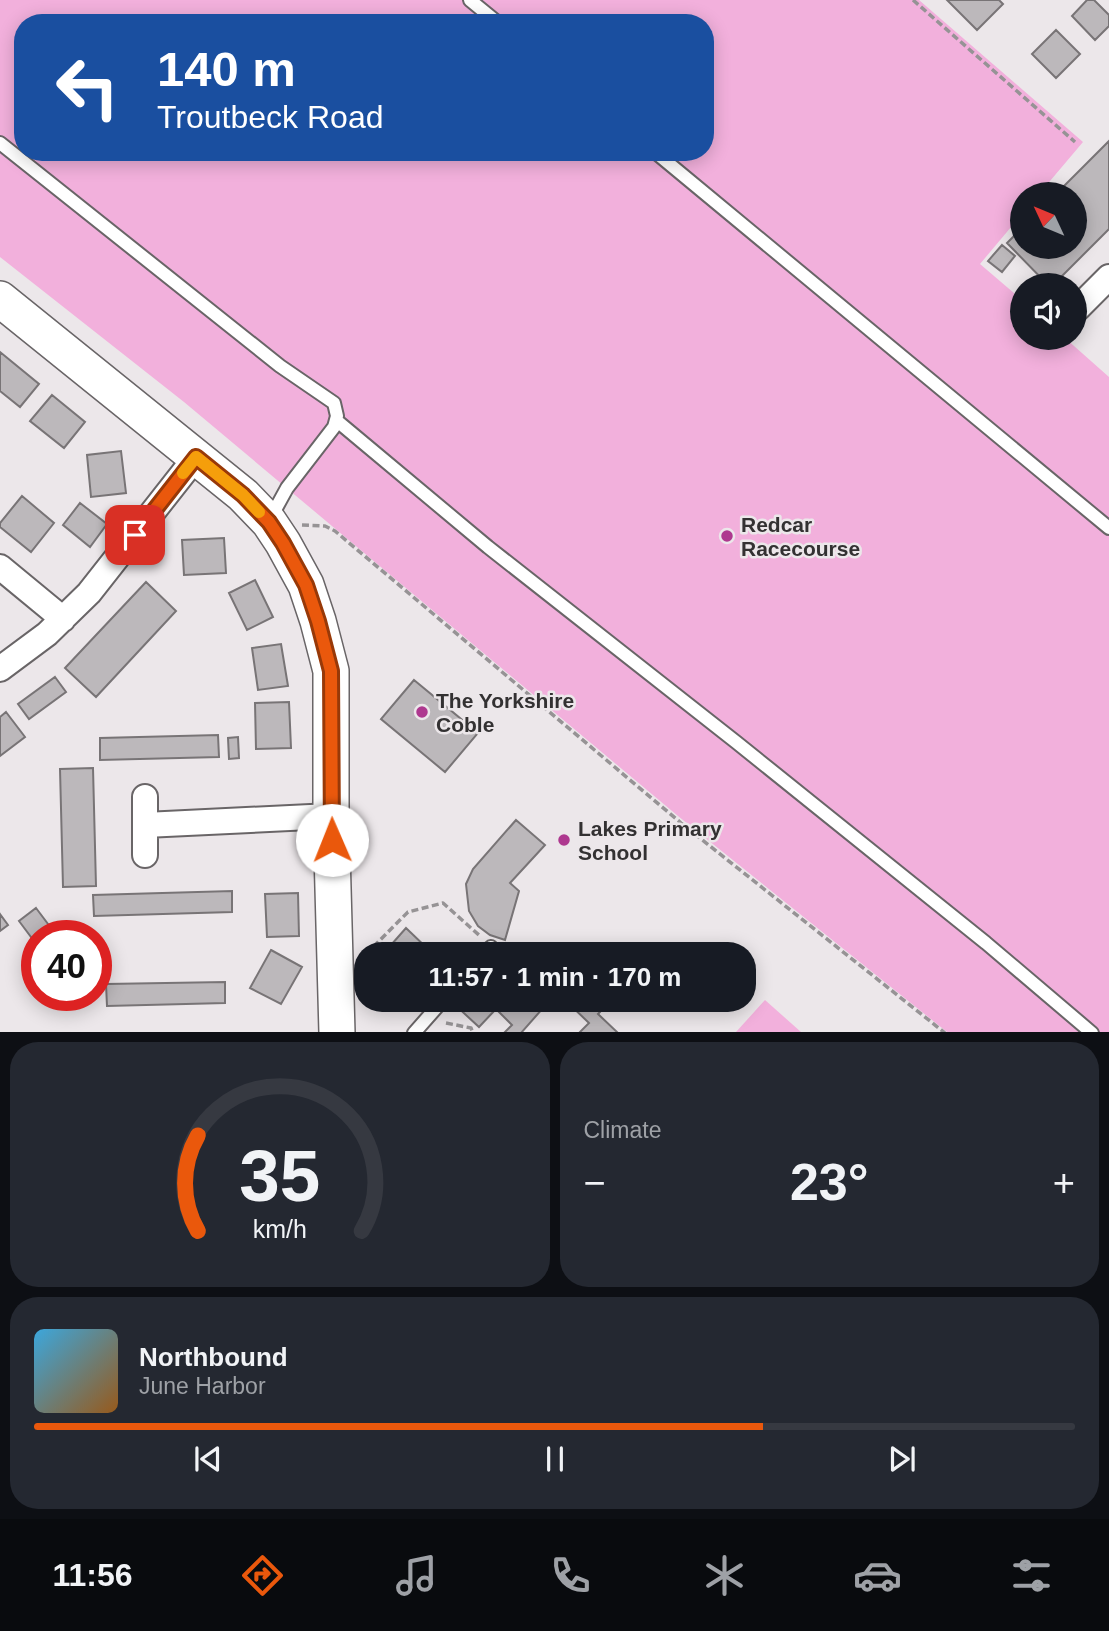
<!DOCTYPE html>
<meta charset="utf-8">
<style>
body{margin:0;font-family:Arial,sans-serif;background:#242831;color:#f1f3f6;height:100vh;display:flex;flex-direction:column;font-size:26px;white-space:nowrap}
*{box-sizing:border-box;margin:0}
p{font-size:23px;color:#9ea1a6}
.icon{flex:none;width:38px;height:38px;fill:none;stroke:currentColor;stroke-width:2;stroke-linecap:round;stroke-linejoin:round}
.map{position:relative;height:1032px;overflow:hidden}
.details{display:flex;flex-direction:column;gap:10px;padding:10px;background:#0d0f14;flex:1}
.details>*{flex:none}
.banner{position:absolute;left:14px;top:14px;width:700px;height:147px;border-radius:28px;box-shadow:0 4px 18px #0003;background:#1a4fa0;color:#fff;overflow:hidden}
.needle{width:46px;rotate:314deg}
.fabs{position:absolute;left:1010px;top:182px;display:grid;gap:14px}
.fabs a{display:grid;place-items:center;width:77px;height:77px;border-radius:50%;background:#171b24;box-shadow:0 4px 18px #0003;font-size:35px}
.speed{position:absolute;left:21px;top:920px;display:flex;gap:14px;font-size:35px;font-weight:700;text-align:center}
.speed>*{display:grid;place-content:center;width:91px;height:91px;border-radius:50%;background:#171b24;box-shadow:0 4px 18px #0003;line-height:1}
.speed .limit{border:10px solid #d22;background:#fff;color:#111}
.pin{position:absolute;display:grid;place-items:center;width:60px;height:60px;color:#fff;margin:-30px;border-radius:14px;box-shadow:0 4px 10px #0006}
.me{position:absolute;width:77px;margin:-38px;rotate:359deg;stroke-linejoin:round;filter:drop-shadow(0 0 5px #0008)}
.turn{display:flex;align-items:center;gap:24px;height:147px;padding:0 28px;font-size:32px}
.turn .icon{width:91px;height:91px;stroke-width:2.5}
.turn b{display:block;font-size:49px;line-height:60px}
.big{font-size:52px;font-weight:600;line-height:1.1}
.details .tile{flex:1;display:flex;flex-direction:column;justify-content:center;gap:10px;min-width:0;padding:0 24px;border-radius:28px;background:#242831}
.details .dial{align-items:center;gap:0}
.dial svg{height:182px;overflow:visible;fill:none;stroke:#363941;stroke-width:7;stroke-linecap:round;text-anchor:middle}
.dial text{fill:#f1f3f6;stroke:none}
.song{display:flex;align-items:center;gap:21px}
.cover{width:84px;height:84px;border-radius:10px;background:linear-gradient(135deg,hsl(200 70% 55%),hsl(30 70% 35%))}
.played{height:7px;border-radius:4px;background:linear-gradient(90deg,#ea580c 70%,#363941 70%)}
.keys{display:flex;justify-content:space-around;direction:ltr}
.heat{display:flex;justify-content:space-between;align-items:center;font-size:38px;direction:ltr}
.details .tiles{flex:1;display:grid;gap:10px;grid-template-columns:1fr 1fr}
.tile:last-child{grid-column:span 2}
.trip{position:absolute;left:354px;top:942px;width:402px;height:70px;border-radius:28px;background:#171b24;box-shadow:0 4px 18px #0003;font-weight:600;line-height:70px;text-align:center}
.dock{display:flex;height:112px;justify-content:space-around;align-items:center;background:#090b0e;color:#9ea1a6}
.dock .icon{width:49px;height:49px}
.dock .on{color:#ea580c}
.dock b{font-size:32px;color:#f1f3f6}
.map>svg:first-child{display:block}
.green{fill:#f2b0dc;fill-rule:evenodd}
.building{fill:#bcb8bb;stroke:#787476;stroke-width:2}
.lines{fill:none;stroke-linecap:round;stroke-linejoin:round}
.lane-casing{stroke:#696567;stroke-width:16}
.street-casing{stroke:#696567;stroke-width:28}
.secondary-casing{stroke:#696567;stroke-width:38}
.path{stroke:#969395;stroke-width:3.5;stroke-dasharray:7 3.5;stroke-linecap:butt}
.lane{stroke:#fff;stroke-width:12}
.street{stroke:#fff;stroke-width:24}
.secondary{stroke:#fff;stroke-width:35}
.route-casing{stroke:#983908;stroke-width:18}
.route{stroke:#ea580c;stroke-width:12}
.slow{stroke:#f59e0b;stroke-width:12}
.poi-dot{fill:#ae388f;stroke:#ece7ea;stroke-width:2.5}
.labels{text-anchor:middle;dominant-baseline:central;stroke-width:5;stroke-linejoin:round;paint-order:stroke}
.poi-label{font-size:21px;font-weight:bold;fill:#333132;stroke:#ece7ea;text-anchor:start}
</style>
<div class="map">
<svg width="1109" height="1033" viewBox="0 0 1109 1033">
<rect width="100%" height="100%" fill="#ece7ea"/>
<path class="green" d="M0,0h919l164,142 -44,52h-17v20l-42,50 42,36v38h43l44,39v655h-162l-269,-216 -494,-414 -184,-145zM23,23h682v129h-682z
M765,1000l36,32h-65z"/>
<path class="building" d="M947,0h52l4,4 -26,26z
M1087,0h7l15,15v11l-14,14 -23,-24z
M1056,30l24,24 -24,24 -24,-24z
M1109,141v88l-56,56h-5l-41,-42 15,-15v19h52v-53h-18z
M1002,245l13,11 -13,16 -14,-11z
M0,352l39,32 -19,23 -20,-16z
M52,395l33,27 -21,26 -34,-27z
M121,451l5,42 -35,4 -4,-42z
M22,496l32,27 -23,29 -31,-25v-4z
M80,503l27,21 -17,23 -27,-22z
M224,538l2,35 -42,2 -2,-35z
M255,580l18,37 -26,13 -18,-37z
M146,582l30,29 -80,86 -31,-29z
M281,644l7,42 -30,4 -6,-42z
M55,677l11,15 -37,27 -11,-15z
M414,680l64,53 -33,39 -64,-53z
M289,702l2,46 -35,1 -1,-46z
M6,712l19,25 -25,19v-39z
M218,735l1,22 -119,3v-22z
M238,737l1,21 -10,1 -1,-21z
M93,768l3,118 -33,1 -3,-118z
M516,820l29,25 -35,38 9,8 -14,49 -15,-5 -12,-9 -9,-15 -3,-27 7,-15z
M232,891v21l-138,4 -1,-21z
M298,893l1,43 -32,1 -2,-43z
M36,908l21,28h-20v9l-18,-24z
M0,914l8,11 -8,6z
M406,928l25,24 -2,2h-28l-10,-9z
M271,950l31,17 -21,37 -31,-16z
M225,982v21l-118,3 -1,-22z
M458,999h93l-30,34h-17l8,-8 -16,-16 -17,18 -25,-23z
M564,999h48l-14,15 20,19h-39l10,-10z"/>
<g class="lines">
<defs>
<path id="lane" d="M470,0l28,23
M0,143l280,223 54,37 3,13 -3,11 -47,61 -17,31
M655,152l454,376
M336,420l152,127 248,195 250,201 106,90
M485,954l6,-7
M414,1033l30,-34"/>
<path id="street" d="M1078,308l31,-31
M0,567l63,52
M0,669l47,-35 42,-41 107,-136
M145,797v58
M145,825l186,-9"/>
<path id="secondary" d="M0,299l243,196 26,27 14,21 23,42 12,36 13,50v145l6,217"/>
</defs>
<use href="#lane" class="lane-casing"/>
<use href="#street" class="street-casing"/>
<use href="#secondary" class="secondary-casing"/>
<path class="path" d="M913,0l162,142
M302,525l23,1 10,5 346,292 264,210
M366,954l42,-42 35,-9 37,33
M446,1023l25,5 2,5"/>
<use href="#lane" class="lane"/>
<use href="#street" class="street"/>
<use href="#secondary" class="secondary"/>
</g>
<g class="lines">
<defs>
<path id="route" d="M135,535l61,-78 47,38 26,27 14,21 23,42 12,36 13,50 1,169"/>
</defs>
<use href="#route" class="route-casing"/>
<use href="#route" class="route"/>
<path class="slow" d="M183,473l13,-16 47,38 16,17"/>
</g>
<g class="poi-dot">
<circle cx="727" cy="536" r="7"/>
<circle cx="422" cy="712" r="7"/>
<circle cx="564" cy="840" r="7"/>
</g>
<g class="labels">
<g class="poi-label">
<text x="741" y="524">Redcar<tspan x="741" dy="24">Racecourse</tspan></text>
<text x="436" y="700">The Yorkshire<tspan x="436" dy="24">Coble</tspan></text>
<text x="578" y="828">Lakes Primary<tspan x="578" dy="24">School</tspan></text>
</g>
</g>
</svg>
<div class="fabs">
<a><svg class="needle" viewBox="-14 -14 28 28"><path d="M0-13l5 13h-10z" fill="#e53935"/><path d="M0 13l5-13h-10z" fill="#9ea1a6"/></svg></a>
<a><svg class="icon" aria-label="sound" viewBox="0 0 24 24"><path d="M4 9h4l5-4v14l-5-4H4zM17 9q2 3 0 6"/></svg></a>
</div>
<div class="speed"><div class="limit">40</div></div>
<div class="pin" style="left:135px;top:535px;background:#d93025"><svg class="icon" aria-label="arrive" viewBox="0 0 24 24"><path d="M6 21V4h12l-3 4 3 4H6"/></svg></div>
<svg class="me" style="left:332px;top:840px" viewBox="-20 -20 40 40"><circle r="19" fill="#fff"/><path d="M0-13L10 11 0 6-10 11z" fill="#ea580c"/></svg>
<div class="trip">11:57 · 1 min · 170 m</div>
<div class="banner">
<div class="turn"><svg class="icon" aria-label="left" viewBox="0 0 24 24"><path d="M17 20v-9H6M10 6l-5 5 5 5"/></svg><div><b>140 m</b>Troutbeck Road</div></div>
</div>
</div>
<section class="details">
<div class="tiles">
<div class="tile dial"><svg viewBox="0 0 100 80">
<path d="M14 69A42 42 0 1 1 86 69"/>
<path d="M14 69A42 42 0 0 1 14 27" stroke="#ea580c"/>
<text x="50" y="56" font-size="32" font-weight="700">35</text>
<text x="50" y="72" font-size="11">km/h</text>
</svg></div>
<div class="tile"><p>Climate</p>
<div class="heat"><a>−</a><b class="big">23°</b><a>+</a></div>
</div>
<div class="tile">
<div class="song"><i class="cover"></i><div><b>Northbound</b><p>June Harbor</p></div></div>
<div class="played"></div>
<div class="keys"><svg class="icon" aria-label="previous" viewBox="0 0 24 24"><path d="M18 5L8 12l10 7zM5 5v14"/></svg><svg class="icon" aria-label="pause" viewBox="0 0 24 24"><path d="M8 5v14M16 5v14"/></svg><svg class="icon" aria-label="next" viewBox="0 0 24 24"><path d="M6 5l10 7-10 7zM19 5v14"/></svg></div>
</div>
</div>
</section>
<nav class="dock">
<b>11:56</b>
<svg class="icon on" aria-label="directions" viewBox="0 0 24 24"><path d="M12 3l9 9-9 9-9-9zM9 14v-3h6M13 9l2 2-2 2"/></svg>
<svg class="icon" aria-label="music" viewBox="0 0 24 24"><path d="M9 18V5l10-2v13"/><circle cx="6" cy="18" r="3"/><circle cx="16" cy="16" r="3"/></svg>
<svg class="icon" aria-label="phone" viewBox="0 0 24 24"><path d="M5 4h4l2 5-3 2q2 4 5 5l2-3 5 2v4C11 20 4 13 5 4z"/></svg>
<svg class="icon" aria-label="climate" viewBox="0 0 24 24"><path d="M12 3v18M4 7l16 10M4 17L20 7"/></svg>
<svg class="icon" aria-label="car" viewBox="0 0 24 24"><path d="M5 17H2v-5l4-1 3-4h7l3 4 3 1v5h-3M9 17h6M6 11h13"/><circle cx="7" cy="17" r="2"/><circle cx="17" cy="17" r="2"/></svg>
<svg class="icon" aria-label="filters" viewBox="0 0 24 24"><path d="M4 7h16M4 17h16"/><circle cx="9" cy="7" r="2"/><circle cx="15" cy="17" r="2"/></svg>
</nav>
